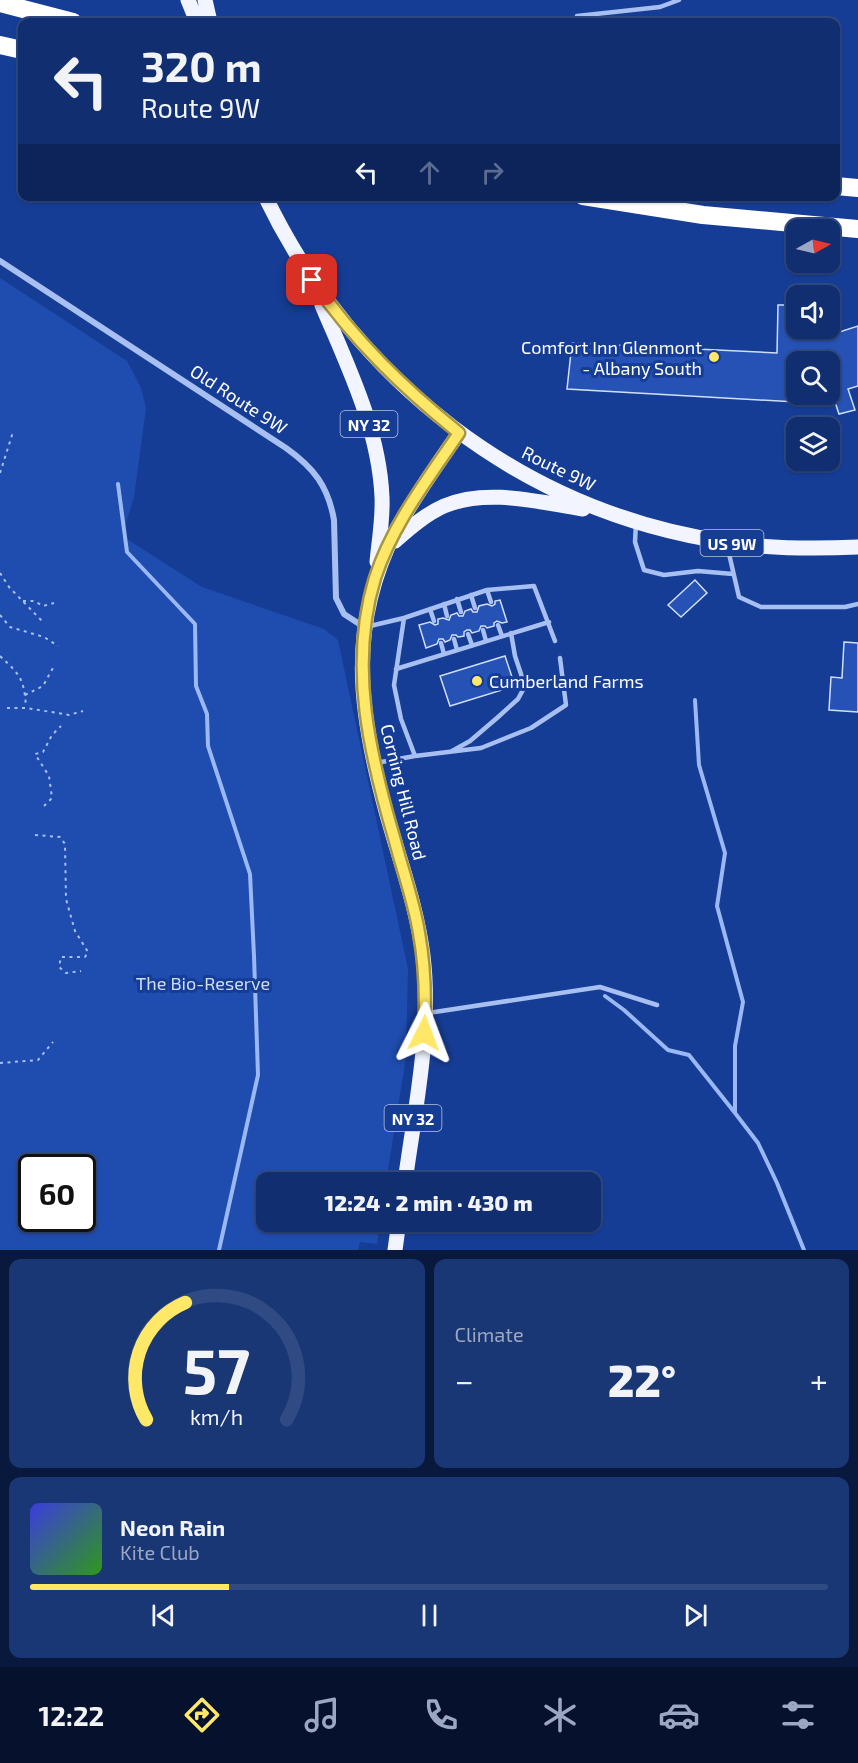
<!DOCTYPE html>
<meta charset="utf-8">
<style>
body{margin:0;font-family:"Exo 2",sans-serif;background:#193675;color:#f1f3f6;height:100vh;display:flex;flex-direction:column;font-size:22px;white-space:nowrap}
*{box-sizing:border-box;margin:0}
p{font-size:20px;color:#9ca8c3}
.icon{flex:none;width:33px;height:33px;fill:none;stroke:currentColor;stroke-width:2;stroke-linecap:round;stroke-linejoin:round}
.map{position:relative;height:1250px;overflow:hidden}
.side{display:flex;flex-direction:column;gap:9px;padding:9px;background:#09193e;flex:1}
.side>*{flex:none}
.banner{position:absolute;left:18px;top:18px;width:822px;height:183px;border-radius:12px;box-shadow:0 2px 4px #0004,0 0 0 2px #304a83;background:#102e70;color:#f1f3f6;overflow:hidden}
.needle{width:39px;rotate:82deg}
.controls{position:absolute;left:786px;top:219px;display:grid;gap:12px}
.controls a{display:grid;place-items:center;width:54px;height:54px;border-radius:12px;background:#102e70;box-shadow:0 2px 4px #0004,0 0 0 2px #304a83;font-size:30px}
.speed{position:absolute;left:18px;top:1154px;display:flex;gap:12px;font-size:30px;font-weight:700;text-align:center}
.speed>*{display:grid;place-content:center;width:78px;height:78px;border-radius:50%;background:#102e70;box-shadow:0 2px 4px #0004,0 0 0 2px #304a83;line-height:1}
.speed .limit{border:3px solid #111;border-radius:9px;background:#fff;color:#111}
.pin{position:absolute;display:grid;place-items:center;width:51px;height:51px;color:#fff;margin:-26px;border-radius:12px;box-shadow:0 3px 9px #0006}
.me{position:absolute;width:66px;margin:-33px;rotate:3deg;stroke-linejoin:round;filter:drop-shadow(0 0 4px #0008)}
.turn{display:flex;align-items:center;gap:21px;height:126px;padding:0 24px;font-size:27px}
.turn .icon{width:78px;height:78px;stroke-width:2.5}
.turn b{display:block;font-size:42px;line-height:51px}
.lanes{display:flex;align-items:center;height:57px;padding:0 24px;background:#0003;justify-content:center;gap:30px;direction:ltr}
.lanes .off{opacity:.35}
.big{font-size:45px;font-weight:800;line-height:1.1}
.side .widget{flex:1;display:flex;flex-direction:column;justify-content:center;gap:9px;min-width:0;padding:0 21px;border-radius:12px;background:#193675}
.side .dial{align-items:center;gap:0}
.dial svg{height:156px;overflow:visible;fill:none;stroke:#304a83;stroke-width:7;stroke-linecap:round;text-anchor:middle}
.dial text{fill:#f1f3f6;stroke:none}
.song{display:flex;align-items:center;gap:18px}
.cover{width:72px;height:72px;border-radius:9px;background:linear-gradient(135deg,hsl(240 70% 55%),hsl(110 70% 35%))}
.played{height:6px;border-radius:3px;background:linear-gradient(90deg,#ffe768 25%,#304a83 25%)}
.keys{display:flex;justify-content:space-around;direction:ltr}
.heat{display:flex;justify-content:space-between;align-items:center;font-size:33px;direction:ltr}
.side .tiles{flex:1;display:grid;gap:9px;grid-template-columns:1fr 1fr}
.widget:last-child{grid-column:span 2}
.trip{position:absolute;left:256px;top:1172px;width:345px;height:60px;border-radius:12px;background:#102e70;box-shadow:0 2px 4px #0004,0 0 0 2px #304a83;font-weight:800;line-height:60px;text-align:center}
.dock{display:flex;height:96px;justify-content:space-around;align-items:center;background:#06122d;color:#9ca8c3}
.dock .icon{width:42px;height:42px}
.dock .current{color:#ffe768}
.dock b{font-size:27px;color:#f1f3f6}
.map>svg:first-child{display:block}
.green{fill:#1f4daf;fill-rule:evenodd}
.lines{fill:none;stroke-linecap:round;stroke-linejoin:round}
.stream{stroke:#9ab8f4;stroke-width:4}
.building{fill:#2552b4;stroke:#cfdefc;stroke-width:1.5}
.path{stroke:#a8bff1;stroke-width:2;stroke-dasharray:3 4.5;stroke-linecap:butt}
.service{stroke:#a8bff1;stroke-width:4.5}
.minor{stroke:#a8bff1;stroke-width:6}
.primary{stroke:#f2f5ff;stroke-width:15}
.motorway{stroke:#fff;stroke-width:18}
.route-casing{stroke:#a69644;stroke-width:15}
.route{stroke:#ffe768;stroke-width:10}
.poi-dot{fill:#ffe768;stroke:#163d96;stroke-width:2}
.labels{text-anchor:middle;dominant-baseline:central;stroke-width:6;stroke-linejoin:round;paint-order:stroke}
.shield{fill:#163d96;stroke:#b9c5e0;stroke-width:1.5}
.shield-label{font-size:16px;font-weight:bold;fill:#fff}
.poi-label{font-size:18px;fill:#fff;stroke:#163d96;text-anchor:end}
.street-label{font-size:18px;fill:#fff;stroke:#163d96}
.park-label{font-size:18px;fill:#cfdefc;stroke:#163d96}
</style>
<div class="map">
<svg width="858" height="1250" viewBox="0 0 858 1250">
<rect width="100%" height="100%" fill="#163d96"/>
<path class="green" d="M0,278l127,83 14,27 5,20 -12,89 -12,39 80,51 122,42 14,11 70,329 -2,88 -20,125h-119v39h113l-3,23 -17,-2 -2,8h-358zM32,1167h50v51h-50z"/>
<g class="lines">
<path class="stream" d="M118,484l9,68 68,72 1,62 11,28 1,32 42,128 4,82 4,119 -39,175
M695,700l4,65 26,88 -8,53 26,96 -8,44v67
M605,996l19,14 44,40 21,5 46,58 23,30 19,40 27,67"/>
</g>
<path class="building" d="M778,305h18v23h23l-1,11 40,-13v60l-10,3 7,21 -16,4 -5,-15 -4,1v-38h-34v40l-229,-13 5,-46 205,10z
M695,580l12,13 -26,24 -13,-12z
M500,600l7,22 -5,1 -5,-2 -3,2v3l-7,2 -2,-2h-4l-2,5 -7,2 -2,-3h-3l-3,2v4l-6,1 -2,-2h-4l-2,5 -5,2 -2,-3h-4l-2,5 -11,4 -7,-23 11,-3 5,3 3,-1v-5l5,-1 6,2 2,-5 6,-2 2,3h4l2,-5 6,-2 2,3h4l2,-6 8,-2 5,2 3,-2v-3z
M844,642l14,1v69l-29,-2 2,-33 11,1z
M505,656l10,30 -65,20 -10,-30z"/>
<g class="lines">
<path class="path" d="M0,473l13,-41
M0,573l9,14 35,36
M23,601h11l9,5 11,-3
M0,615l10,12 34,10 14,9
M0,656c20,19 24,22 26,51
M25,695l18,-9 11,-20
M7,708h20l42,7 14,-4
M44,806l8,-8 -3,-22 -14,-22 8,-2 9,-17 9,-9
M35,835l25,2 5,7 1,55 9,32 13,21 -3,5h-24l-2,10 7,6 15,-2
M0,1063l38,-3 15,-18"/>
<path class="service" d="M577,16l83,-9 19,-7
M636,523l-1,19 9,28 20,5 34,-4 35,3
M727,545l12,52 22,10h84l13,-3
M487,590l4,12
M471,595l4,13
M457,599l4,13
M444,604l3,12
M430,609l4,12
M404,618l-10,67 7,34 14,37
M498,625l4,11
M370,626l34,-8 83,-28 47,-4 21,55
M483,630l3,11
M468,634l4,11
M454,639l3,11
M441,643l3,11
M396,669l153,-47
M452,751l18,-10 27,-23 21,-19 7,-13 -10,-30 -4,-23
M376,763l39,-7 66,-8 50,-20 35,-23 -6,-47
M428,1013l172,-26 57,18"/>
<path class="minor" d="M0,261l286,187c28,20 42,38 48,72l2,78 8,16 20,13"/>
<path class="primary" d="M188,0l9,22
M205,0l5,22
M265,196c89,185 258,316 461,346 44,7 88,7 132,5
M322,305c26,62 57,124 60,192 1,22 -3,43 -5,65
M395,541c15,-13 31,-27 49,-35 43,-18 94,-4 139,3
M405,1182c10,-74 27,-151 18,-226 -6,-50 -24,-97 -37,-145 -27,-98 -39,-185 9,-279 18,-34 42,-67 64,-99
M395,1250l4,-29"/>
<path class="motorway" d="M0,3l73,19
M0,45l22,5
M836,186l22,2
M583,196l120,19 155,14"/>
</g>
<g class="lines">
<defs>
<path id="route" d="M312,280c43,61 89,106 147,153 -31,46 -67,92 -84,145 -27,88 -5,178 20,263 8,31 19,61 24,92 6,33 7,66 5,100"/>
</defs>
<use href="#route" class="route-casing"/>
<use href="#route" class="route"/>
</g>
<g class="poi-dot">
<circle cx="714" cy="357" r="6"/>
<circle cx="477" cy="681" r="6"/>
</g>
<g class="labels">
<g class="shield">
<rect x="340.5" y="411" width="57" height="26" rx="4.5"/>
<rect x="700.5" y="530" width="63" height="26" rx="4.5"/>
<rect x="384.5" y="1105" width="57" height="26" rx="4.5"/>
</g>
<g class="shield-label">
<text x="369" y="424">NY 32</text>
<text x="732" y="543">US 9W</text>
<text x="413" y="1118">NY 32</text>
</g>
<g class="poi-label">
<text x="702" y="347">Comfort Inn Glenmont<tspan x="702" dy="21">- Albany South</tspan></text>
<text x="489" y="681" text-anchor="start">Cumberland Farms</text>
</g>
<g class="street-label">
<text transform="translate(239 399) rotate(33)">Old Route 9W</text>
<text transform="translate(559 468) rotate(26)">Route 9W</text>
<text transform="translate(404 792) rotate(76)">Corning Hill Road</text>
</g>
<g class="park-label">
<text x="203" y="983">The Bio-Reserve</text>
</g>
</g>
</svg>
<div class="controls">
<a><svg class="needle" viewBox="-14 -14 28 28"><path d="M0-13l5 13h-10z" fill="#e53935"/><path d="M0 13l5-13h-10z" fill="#9ca8c3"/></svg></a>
<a><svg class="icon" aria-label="sound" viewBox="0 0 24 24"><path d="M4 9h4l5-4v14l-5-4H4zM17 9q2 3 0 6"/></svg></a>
<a><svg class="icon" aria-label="search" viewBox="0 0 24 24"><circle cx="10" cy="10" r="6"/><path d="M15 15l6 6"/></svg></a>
<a><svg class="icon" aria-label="layers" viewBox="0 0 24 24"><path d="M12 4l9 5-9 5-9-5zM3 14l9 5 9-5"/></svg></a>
</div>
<div class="speed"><div class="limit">60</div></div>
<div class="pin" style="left:312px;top:280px;background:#d93025"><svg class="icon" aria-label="arrive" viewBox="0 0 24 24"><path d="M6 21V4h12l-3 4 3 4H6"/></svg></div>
<svg class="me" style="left:424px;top:1033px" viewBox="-20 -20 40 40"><path d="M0-17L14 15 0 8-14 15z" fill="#ffe768" stroke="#fff" stroke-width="4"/></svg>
<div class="trip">12:24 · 2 min · 430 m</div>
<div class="banner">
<div class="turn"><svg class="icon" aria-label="left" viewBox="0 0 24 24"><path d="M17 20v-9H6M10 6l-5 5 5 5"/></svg><div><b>320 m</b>Route 9W</div></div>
<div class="lanes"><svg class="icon" aria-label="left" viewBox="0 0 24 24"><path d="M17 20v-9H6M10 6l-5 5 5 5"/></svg><svg class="icon off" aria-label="ahead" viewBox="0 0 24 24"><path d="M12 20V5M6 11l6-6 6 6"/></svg><svg class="icon off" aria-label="right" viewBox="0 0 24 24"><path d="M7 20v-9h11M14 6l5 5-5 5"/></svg></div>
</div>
</div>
<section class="side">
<div class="tiles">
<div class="widget dial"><svg viewBox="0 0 100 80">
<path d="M14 69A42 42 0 1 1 86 69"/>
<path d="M14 69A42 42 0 0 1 34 9" stroke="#ffe768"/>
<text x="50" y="56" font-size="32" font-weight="700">57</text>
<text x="50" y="72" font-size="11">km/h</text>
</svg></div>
<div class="widget"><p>Climate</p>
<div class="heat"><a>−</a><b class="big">22°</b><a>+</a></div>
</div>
<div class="widget">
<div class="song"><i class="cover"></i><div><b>Neon Rain</b><p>Kite Club</p></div></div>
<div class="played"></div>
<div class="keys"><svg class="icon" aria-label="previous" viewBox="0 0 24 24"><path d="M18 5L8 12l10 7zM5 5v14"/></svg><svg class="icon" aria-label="pause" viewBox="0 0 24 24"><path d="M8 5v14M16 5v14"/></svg><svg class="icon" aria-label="next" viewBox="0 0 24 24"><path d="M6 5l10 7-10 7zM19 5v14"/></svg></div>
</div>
</div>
</section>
<nav class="dock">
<b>12:22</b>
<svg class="icon current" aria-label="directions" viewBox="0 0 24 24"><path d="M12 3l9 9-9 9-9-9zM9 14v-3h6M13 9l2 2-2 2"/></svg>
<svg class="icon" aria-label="music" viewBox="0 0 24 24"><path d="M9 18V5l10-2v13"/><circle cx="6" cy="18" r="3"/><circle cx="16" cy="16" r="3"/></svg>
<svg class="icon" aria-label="phone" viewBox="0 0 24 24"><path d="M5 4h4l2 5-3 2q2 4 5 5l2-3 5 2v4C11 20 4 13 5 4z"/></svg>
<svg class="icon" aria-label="climate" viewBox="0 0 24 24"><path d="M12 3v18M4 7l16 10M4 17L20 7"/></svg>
<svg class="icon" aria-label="car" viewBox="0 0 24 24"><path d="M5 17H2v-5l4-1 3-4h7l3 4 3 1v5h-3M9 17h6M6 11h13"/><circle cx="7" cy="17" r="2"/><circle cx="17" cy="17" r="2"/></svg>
<svg class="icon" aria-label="filters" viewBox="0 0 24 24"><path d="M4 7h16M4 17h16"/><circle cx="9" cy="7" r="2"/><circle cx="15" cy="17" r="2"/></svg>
</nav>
